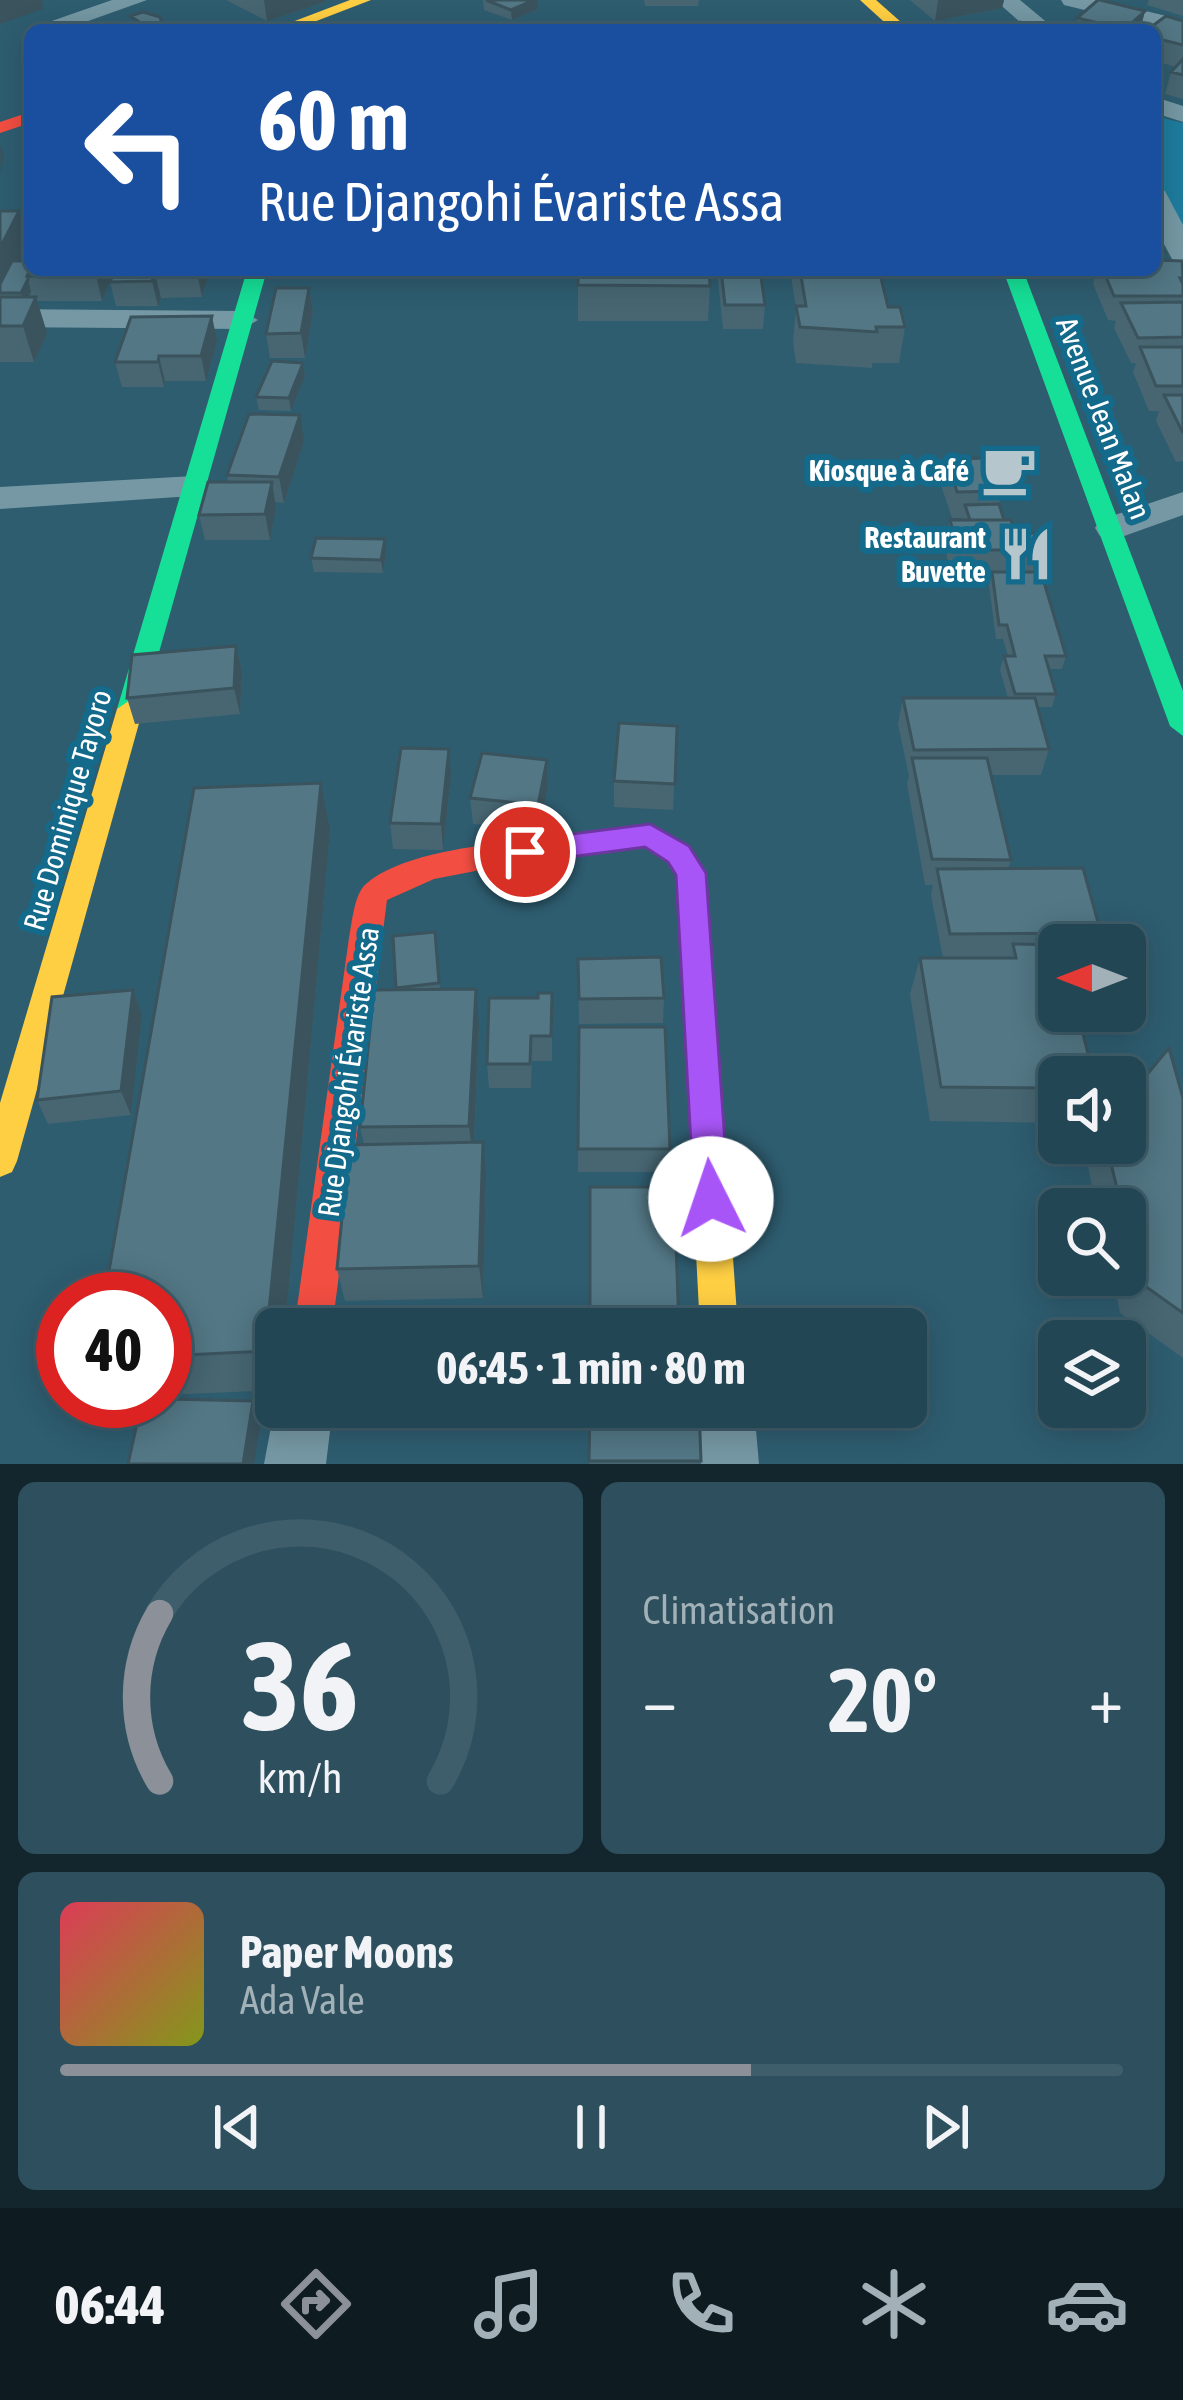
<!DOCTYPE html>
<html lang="fr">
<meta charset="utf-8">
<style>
body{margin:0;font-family:"Asap Condensed",sans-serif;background:#2e505e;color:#f1f3f6;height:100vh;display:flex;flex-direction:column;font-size:45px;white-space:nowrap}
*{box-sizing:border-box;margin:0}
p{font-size:39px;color:#a2b1b8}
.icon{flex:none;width:66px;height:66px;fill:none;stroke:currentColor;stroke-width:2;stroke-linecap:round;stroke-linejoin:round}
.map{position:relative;height:1464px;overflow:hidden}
.drawer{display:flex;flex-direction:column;gap:18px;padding:18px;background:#13262e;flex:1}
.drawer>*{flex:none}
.hud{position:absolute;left:24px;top:24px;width:1137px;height:252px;border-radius:18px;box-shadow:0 6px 30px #0003,0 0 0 3px #3f5e6b;background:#1a4fa0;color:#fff;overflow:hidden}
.needle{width:78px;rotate:270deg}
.fabs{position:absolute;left:1038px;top:924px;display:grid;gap:24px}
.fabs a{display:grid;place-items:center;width:108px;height:108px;border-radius:18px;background:#224654;box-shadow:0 6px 30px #0003,0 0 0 3px #3f5e6b;font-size:60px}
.speed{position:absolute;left:36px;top:1272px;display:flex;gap:24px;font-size:60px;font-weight:700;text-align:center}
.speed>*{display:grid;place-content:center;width:156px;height:156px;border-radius:50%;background:#224654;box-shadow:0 6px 30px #0003,0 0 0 3px #3f5e6b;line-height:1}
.speed .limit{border:18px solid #d22;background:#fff;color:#111}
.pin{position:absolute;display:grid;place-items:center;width:102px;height:102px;color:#fff;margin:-51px;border:6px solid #fff;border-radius:50%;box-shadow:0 3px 12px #0007}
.me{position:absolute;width:132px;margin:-66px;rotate:356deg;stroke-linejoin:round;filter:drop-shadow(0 0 9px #0008)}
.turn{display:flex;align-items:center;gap:42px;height:252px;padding:0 36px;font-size:54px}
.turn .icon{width:156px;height:156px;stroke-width:2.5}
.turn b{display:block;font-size:84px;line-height:102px}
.big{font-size:90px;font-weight:700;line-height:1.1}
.drawer .widget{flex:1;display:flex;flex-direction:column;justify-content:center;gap:18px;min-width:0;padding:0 42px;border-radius:18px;background:#2e505e}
.drawer .dial{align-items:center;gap:0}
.dial svg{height:312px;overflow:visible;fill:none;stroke:#3f5e6b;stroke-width:7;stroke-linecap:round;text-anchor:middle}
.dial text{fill:#f1f3f6;stroke:none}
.song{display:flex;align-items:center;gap:36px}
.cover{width:144px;height:144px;border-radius:18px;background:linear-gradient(135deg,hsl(350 70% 55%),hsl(70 70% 35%))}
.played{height:12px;border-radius:6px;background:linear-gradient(90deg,#8c9099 65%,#3f5e6b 65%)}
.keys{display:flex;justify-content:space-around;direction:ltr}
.heat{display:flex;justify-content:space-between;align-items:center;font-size:66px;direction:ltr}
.drawer .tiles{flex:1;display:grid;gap:18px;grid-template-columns:1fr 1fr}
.widget:last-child{grid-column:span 2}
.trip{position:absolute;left:255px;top:1308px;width:672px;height:120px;border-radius:18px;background:#224654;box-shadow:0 6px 30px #0003,0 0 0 3px #3f5e6b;font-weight:700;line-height:120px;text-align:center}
.tabs{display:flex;height:192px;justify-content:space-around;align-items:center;background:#0e1c22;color:#a2b1b8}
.tabs .icon{width:84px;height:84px}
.tabs .on{color:#8c9099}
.tabs b{font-size:54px;color:#f1f3f6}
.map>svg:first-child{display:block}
.green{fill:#1e7c9e}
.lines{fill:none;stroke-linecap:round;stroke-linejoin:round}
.street{fill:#7598a4;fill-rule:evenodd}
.fast{fill:#16e098;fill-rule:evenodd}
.slow{fill:#ffcf43;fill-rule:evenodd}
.jam{fill:#f24e42;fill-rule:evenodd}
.wall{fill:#476672}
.shaded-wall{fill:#3a535d}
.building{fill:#537785;stroke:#3a535d;stroke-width:3}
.route{fill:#a855f7;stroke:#6d37a1;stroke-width:3}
.labels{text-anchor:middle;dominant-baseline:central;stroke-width:12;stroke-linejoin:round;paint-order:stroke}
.street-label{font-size:30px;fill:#fff;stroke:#136a8b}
.poi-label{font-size:30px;font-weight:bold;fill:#fff;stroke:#136a8b;text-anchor:end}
</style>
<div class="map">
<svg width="1183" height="1464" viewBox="0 0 1183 1464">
<rect width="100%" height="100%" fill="#2e5d70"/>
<path class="green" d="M1155,116l28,7v120l-28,-51z"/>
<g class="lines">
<path class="street" d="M112,0h35l-84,30h-33v5l-4,-5z
M995,0h25l36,30h-27z
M1061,0h39l83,20v14l-119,-29z
M1155,97l28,9v16l-28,-9z
M1155,189l10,2 18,34v39l-10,-3 -18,-34z
M0,309l242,2 16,9 -16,9 -242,-2z
M194,476l13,3 5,8 -5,8 -207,14v-22z
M1183,492v23l-70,25 -13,-4 -5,-8 5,-8z
M276,1400v7h57l-7,57h-62z
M694,1407h60l5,57h-62z"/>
<path class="fast" d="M0,219h30v12h-30z
M247,270h20l-124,439 -13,9 -13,-9z
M1003,270h20l160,421v45l-13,-10z"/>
<path class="slow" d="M350,0h21l-78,30h-22z
M860,0h16l34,30h-17z
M130,700l13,9 -126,452 -5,11 -12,5v-74l117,-394z
M650,824l38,22 18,27 32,456h-38l-24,-454 -8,-13 -23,-15 -112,14 -10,-3 -4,-8 4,-8 10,-3z"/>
<path class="jam" d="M30,112v11l-30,10v-11z
M533,839l10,3 4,8 -4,8 -109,21 -47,21 -55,429h-38l55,-391c3,-15 5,-44 17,-54 36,-32 121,-39 167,-45z"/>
</g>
<path class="wall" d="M226,0h98l1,2 -58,19z
M483,0h55v9l-26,11 -28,-10z
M644,0h55l-1,6h-53z
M910,0h94l-2,8 -67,13z
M1149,0h34v16l-36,-11z
M1145,11l-5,19h-65l2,-12z
M1183,21v78l-18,-5 6,-22 5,-5 -21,-6v-31z
M0,211h19l10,35 -8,15 94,9 -13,31h-65l10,32 -13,29h-34z
M1155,236l9,16 -2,8 21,2v199l-7,1 -20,-41 3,-10h-10l-16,-39 3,-9h-5l-17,-35 2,-7 -8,-1 -15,-36 2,-10 -2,-4h62z
M115,270h95l-8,27 -41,1 -3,8h-42l-6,-24z
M578,270l132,16 -2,35h-130z
M717,270h43l5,35 -2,24h-40z
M790,270h89l9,37 17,20 -6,36h-27v5l-76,-5 -3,-21 3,-34z
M309,288l4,24 -8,46h-35l-4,-24z
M217,341l-11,40h-41l-1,6h-42l-7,-25z
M303,363l2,13 -14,35 -32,-1 -3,-13z
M304,441l-20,62 -9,-1 1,5 -6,33h-65l-6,-25 29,-33 -1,-7z
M947,459l55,32 -3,13 5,16 11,13 26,17 -6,22 31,84 -4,13h-13l7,25 -4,13h-15l12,42 -8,26h-50l20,85 -3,9 93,64 -5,12h-37v178l-129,-2 -20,-127 10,-36h23l-12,-63 2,-10h-8l-18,-101 2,-8 -11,-52 5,-26h105l-8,-28 4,-14h4l-5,-17h-7l-7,-54 2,-9h-39l-8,-30 6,-26h13l-1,-2h-10l-11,-33z
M386,552l-3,21 -69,-1 -3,-14z
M236,646l6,26 -2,42 -105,10 -8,-26z
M677,726l-4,84 -59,-3v-26z
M547,760l1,26 -9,44 -66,-6 -3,-26z
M451,775l-8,75 -50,-1 -3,-26z
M321,783l9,47 -45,499h-9v61l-111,5v-96z
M435,932l5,57 39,36 -5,117 12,34 -3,122 -138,3 -8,-32 27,-125 -4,-17 36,-137z
M578,959l86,39 -1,25 -84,1z
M133,990l9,25 -11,100 -83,9 -11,-24z
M552,993v68h-20l-1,27h-42l-2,-24 51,-66z
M579,1027l91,122 -2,23h-90z
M1183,1098v260l-63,-45 -8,-38h13v-66h-28l-10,-47 9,-19h29z
M590,1407h109l2,57h-112z"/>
<path class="shaded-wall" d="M0,0h42l1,9 -43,15z
M264,0h60l1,2 -58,19z
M534,0h4v9l-26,11 -1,-10z
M938,0h66l-2,8 -67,13z
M1145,11l-5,19h-16l1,-1z
M0,145l4,11 -3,18z
M19,211l10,35 -24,47h-5v-45z
M98,270h17l-13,31 -6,-25z
M198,270h12l-8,27 -5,-24z
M155,273l6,25 -3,8 -6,-25z
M28,279l3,13 -7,13 -3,-12z
M309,288l4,24 -8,46 -4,-25z
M36,297l11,36 -13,29 -11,-36z
M212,316l5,25 -11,40 -5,-25z
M159,356l6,25 -1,6 -6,-25z
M303,363l2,13 -14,35 -2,-13z
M300,415l4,26 -20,62 -5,-26z
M272,482l4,25 -6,33 -5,-26z
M385,539l1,13 -3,21 -2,-13z
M236,646l6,26 -2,42 -6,-26z
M449,749l2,26 -8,75 -2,-26z
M547,760l1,26 -9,44 -1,-25z
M321,783l9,47 -45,499h-9v52l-11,-30z
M476,989l3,36 -6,136 -4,-35z
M133,990l9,25 -11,100 -10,-24z
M483,1142l3,34 -3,122 -4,-32z
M253,1401l8,20 -7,43h-11z"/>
<path class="building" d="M486,0h48l-23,10z
M1098,0h2l45,11 -20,18 -48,-11z
M143,12l17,5 2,6 -23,7 -7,-4 9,-3 -11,-7z
M1166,16l17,5v24l-28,-7v-8h-8z
M1020,22l10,8h-45z
M1183,59v16l-12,-3z
M0,211h19l-19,37z
M1155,236l9,16h-9z
M1155,260l27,1 1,17h-3l3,6v12h-69l-11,-26h52z
M12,261h18l-2,18 -7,14h-21v-9z
M30,270h68l-2,6h-69z
M115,270h83l-1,3h-42l-3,8 -42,1z
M578,270h131l1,16 -132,-1z
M721,270h39l5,35h-40z
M800,270h79l9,37h12l5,20h-29l1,5 -77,-5 -4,-21h10z
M276,288h33l-8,45 -35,1z
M0,297h36l-13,29h-23z
M1183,302v35l-45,1 -17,-35z
M212,316l-11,40h-42l-1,6h-43l16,-45z
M1140,347h43v39h-27z
M272,361l31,2 -14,35 -33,-1z
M1164,395h19v38z
M249,414l51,1 -21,62 -52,-2z
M990,458l12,33 -45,1 -10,-33z
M208,482h64l-7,32 -66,1z
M999,504l5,16h-34l-5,-15z
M950,520h61l4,13h21l5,17h-83z
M316,538l69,1 -4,21 -70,-2z
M992,572h49l25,84h-21l11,38h-41l-11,-38h11l-8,-31h-8z
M236,646l-2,42 -107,10 5,-43z
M903,698h132l14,51 -135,1z
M619,723l58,3 -2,58 -61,-3z
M401,748l48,1 -8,75 -51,-1z
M482,753l65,7 -9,45 -68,-7z
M912,758h75l24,102 -79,-1z
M321,783l-56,568 -100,5v-57h-61l90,-511z
M1083,868l18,65 -151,1 -13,-65z
M435,932l4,51 -43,5 -3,-52z
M1013,944l48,1h-2v66h18l17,66h-35v11l-118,-1 -21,-129h96z
M661,957l3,41 -85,1 -1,-40z
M476,989l-7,137 -109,1 14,-137z
M133,990l-12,101 -84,9 15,-103z
M538,993h14l-1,43h-20l-1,28h-43l2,-66h49z
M579,1027h86l5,122h-92z
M1169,1048l14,50v215l-45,-32 -13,-57v-15h-3l-16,-66h19v-42z
M483,1142l-4,124 -142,3 12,-124z
M590,1187h84l5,141h-89z
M457,1309v20h-98l1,-16z
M165,1399l88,2 -10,63h-115l14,-63h23z
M590,1407h109l2,54h-112z"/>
<path class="route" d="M650,824l39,22 17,27 23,326 -5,12 -13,5 -12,-5 -5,-12 -18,-324 -8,-13 -23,-15 -120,16 -10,-3 -4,-8 4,-8 10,-4z"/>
<defs>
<symbol id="cafe-bare" viewBox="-9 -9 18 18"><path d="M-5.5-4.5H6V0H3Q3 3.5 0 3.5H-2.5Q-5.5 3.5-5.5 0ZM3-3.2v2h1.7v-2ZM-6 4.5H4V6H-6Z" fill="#b6c6cd" stroke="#136a8b" stroke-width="2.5" paint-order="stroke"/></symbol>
<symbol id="restaurant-bare" viewBox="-9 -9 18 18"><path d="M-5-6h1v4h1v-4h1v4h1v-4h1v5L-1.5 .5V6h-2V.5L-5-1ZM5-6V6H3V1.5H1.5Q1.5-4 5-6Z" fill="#b6c6cd" stroke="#136a8b" stroke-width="2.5" paint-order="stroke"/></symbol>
</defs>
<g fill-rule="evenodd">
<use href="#cafe-bare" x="971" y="432" width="76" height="76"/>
<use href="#restaurant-bare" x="988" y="516" width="76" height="76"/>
</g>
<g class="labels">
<g class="street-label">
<text transform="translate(1104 418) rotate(69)">Avenue Jean Malan</text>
<text transform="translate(67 810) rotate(-74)">Rue Dominique Tayoro</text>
<text transform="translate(348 1072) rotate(-82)">Rue Djangohi Évariste Assa</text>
</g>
<g class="poi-label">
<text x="969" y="470">Kiosque à Café</text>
<text x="986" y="537">Restaurant<tspan x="986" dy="34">Buvette</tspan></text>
</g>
</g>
</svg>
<div class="fabs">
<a><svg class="needle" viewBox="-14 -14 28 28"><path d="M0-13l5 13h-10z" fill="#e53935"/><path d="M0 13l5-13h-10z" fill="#a2b1b8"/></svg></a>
<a><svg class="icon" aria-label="sound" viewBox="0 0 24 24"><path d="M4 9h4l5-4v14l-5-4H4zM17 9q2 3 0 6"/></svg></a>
<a><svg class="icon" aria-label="search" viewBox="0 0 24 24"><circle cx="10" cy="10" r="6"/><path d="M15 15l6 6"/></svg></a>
<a><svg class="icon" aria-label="layers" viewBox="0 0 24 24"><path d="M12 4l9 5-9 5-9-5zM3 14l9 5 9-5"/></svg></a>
</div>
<div class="speed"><div class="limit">40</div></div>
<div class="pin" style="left:525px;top:852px;background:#d93025"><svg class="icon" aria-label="arrive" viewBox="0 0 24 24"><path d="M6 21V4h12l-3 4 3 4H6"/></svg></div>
<svg class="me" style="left:711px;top:1199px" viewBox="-20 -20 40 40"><circle r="19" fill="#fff"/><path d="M0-13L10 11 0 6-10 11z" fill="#a855f7"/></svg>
<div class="trip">06:45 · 1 min · 80 m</div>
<div class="hud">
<div class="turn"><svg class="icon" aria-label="left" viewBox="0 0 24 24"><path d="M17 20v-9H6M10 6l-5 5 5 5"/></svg><div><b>60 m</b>Rue Djangohi Évariste Assa</div></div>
</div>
</div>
<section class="drawer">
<div class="tiles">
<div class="widget dial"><svg viewBox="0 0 100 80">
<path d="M14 69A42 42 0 1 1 86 69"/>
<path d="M14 69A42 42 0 0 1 14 26" stroke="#8c9099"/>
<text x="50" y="56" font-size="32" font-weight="700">36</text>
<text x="50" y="72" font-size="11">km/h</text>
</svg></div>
<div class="widget"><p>Climatisation</p>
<div class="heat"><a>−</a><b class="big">20°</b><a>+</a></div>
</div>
<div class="widget">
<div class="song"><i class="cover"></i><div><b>Paper Moons</b><p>Ada Vale</p></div></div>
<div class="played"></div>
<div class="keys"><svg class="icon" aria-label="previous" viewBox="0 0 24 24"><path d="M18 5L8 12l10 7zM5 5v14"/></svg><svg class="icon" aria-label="pause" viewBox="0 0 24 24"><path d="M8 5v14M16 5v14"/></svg><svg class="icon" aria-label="next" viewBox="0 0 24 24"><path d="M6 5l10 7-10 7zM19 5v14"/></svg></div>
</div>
</div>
</section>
<nav class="tabs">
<b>06:44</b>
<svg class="icon on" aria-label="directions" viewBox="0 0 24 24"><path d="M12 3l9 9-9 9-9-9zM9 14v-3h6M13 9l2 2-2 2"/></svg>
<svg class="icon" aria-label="music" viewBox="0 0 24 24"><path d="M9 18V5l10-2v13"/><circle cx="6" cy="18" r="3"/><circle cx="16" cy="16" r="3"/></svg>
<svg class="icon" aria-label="phone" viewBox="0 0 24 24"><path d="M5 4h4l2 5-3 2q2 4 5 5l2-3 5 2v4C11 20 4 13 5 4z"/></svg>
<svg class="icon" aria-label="climate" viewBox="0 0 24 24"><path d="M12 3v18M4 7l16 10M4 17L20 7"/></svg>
<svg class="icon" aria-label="car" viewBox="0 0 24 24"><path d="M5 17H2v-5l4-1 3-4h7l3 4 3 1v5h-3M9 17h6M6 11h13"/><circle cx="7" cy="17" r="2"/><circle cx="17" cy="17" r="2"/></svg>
</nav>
